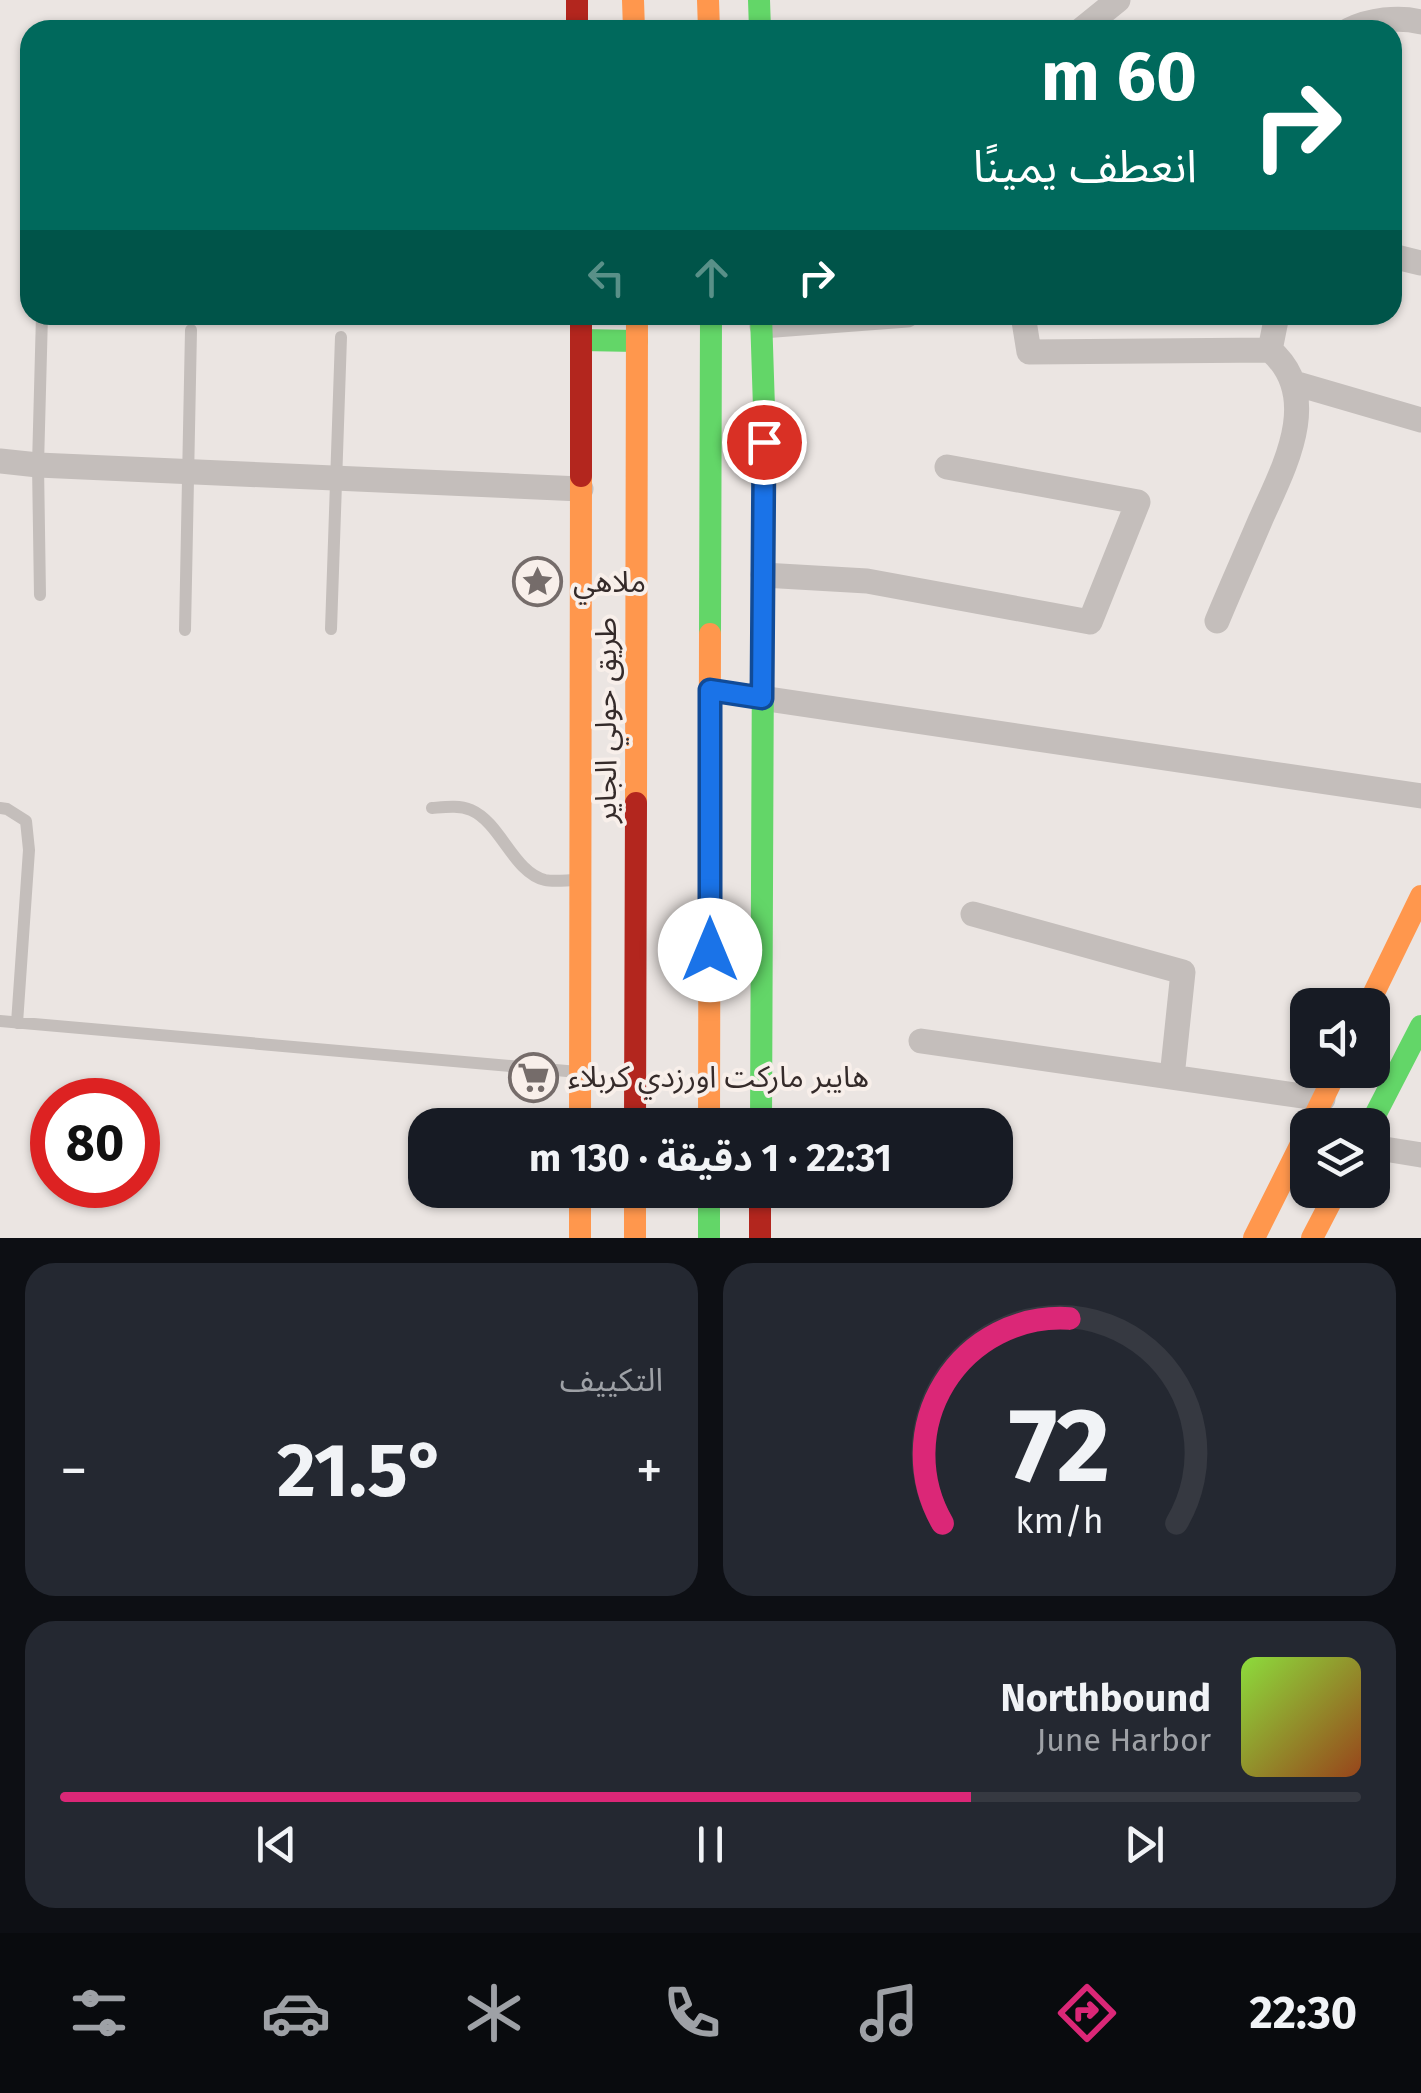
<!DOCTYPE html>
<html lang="ar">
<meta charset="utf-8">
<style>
body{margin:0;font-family:"Fira Sans","Noto Sans Arabic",sans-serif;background:#242831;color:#f1f3f6;direction:rtl;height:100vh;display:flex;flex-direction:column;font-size:38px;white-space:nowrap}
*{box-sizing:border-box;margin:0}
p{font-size:32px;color:#9ea1a6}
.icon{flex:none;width:55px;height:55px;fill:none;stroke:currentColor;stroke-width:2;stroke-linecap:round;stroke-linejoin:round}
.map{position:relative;height:1238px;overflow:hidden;direction:ltr}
.drawer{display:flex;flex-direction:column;gap:25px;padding:25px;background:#0d0f14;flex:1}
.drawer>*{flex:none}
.hud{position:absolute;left:20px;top:20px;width:1382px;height:305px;border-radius:30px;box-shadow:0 2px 8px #0004;direction:rtl;background:#00695c;color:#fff;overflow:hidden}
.controls{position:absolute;left:1290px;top:988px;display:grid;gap:20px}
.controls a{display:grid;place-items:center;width:100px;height:100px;border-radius:20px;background:#171b24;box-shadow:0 2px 8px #0004;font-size:50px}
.speed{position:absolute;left:30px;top:1078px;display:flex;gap:20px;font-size:50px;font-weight:700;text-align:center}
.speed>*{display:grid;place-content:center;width:130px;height:130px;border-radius:50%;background:#171b24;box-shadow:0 2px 8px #0004;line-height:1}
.speed .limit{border:15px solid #d22;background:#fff;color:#111}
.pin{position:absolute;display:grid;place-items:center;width:85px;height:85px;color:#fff;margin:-42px;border:5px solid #fff;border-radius:50%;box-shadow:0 2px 10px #0007}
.me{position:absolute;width:110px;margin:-55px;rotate:0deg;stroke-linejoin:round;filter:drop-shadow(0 0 8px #0008)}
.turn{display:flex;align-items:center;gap:35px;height:210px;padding:0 40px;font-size:45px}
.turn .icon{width:130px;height:130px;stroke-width:2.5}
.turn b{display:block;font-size:70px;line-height:85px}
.lanes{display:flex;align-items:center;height:95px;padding:0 40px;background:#0003;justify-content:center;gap:50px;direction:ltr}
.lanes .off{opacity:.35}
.big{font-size:75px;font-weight:700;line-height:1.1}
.drawer .widget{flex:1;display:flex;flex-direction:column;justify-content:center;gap:15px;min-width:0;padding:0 35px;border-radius:30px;background:#242831}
.drawer .dial{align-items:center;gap:0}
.dial svg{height:260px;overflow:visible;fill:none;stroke:#363941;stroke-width:7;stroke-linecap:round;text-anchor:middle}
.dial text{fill:#f1f3f6;stroke:none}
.song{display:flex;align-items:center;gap:30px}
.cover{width:120px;height:120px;border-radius:15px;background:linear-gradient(135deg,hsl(90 70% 55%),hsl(20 70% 35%))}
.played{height:10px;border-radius:5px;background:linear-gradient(90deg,#db2777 70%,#363941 70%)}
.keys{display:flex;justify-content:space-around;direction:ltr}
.heat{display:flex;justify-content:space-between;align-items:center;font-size:55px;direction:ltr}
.drawer .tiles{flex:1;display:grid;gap:25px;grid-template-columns:1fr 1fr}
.widget:last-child{grid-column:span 2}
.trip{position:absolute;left:408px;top:1108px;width:605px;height:100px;border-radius:30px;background:#171b24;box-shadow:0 2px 8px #0004;font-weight:700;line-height:100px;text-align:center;direction:rtl}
.menu{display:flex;height:160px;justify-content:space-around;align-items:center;background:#090b0e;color:#9ea1a6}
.menu .icon{width:70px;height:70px}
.menu .selected{color:#db2777}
.menu b{font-size:45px;color:#f1f3f6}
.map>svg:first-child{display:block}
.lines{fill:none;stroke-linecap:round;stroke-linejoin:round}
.lane{stroke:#c4bebb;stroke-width:12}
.street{stroke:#c4bebb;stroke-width:25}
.fast{stroke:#63d668;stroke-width:22}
.slow{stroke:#ff974d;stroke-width:22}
.jam{stroke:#b3261e;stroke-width:22}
.route-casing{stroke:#114b97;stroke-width:25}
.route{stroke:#1a73e8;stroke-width:18}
.labels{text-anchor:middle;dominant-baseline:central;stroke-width:8;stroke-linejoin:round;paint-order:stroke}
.poi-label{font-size:30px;fill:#352b2a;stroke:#f8efea;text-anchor:start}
.street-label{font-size:30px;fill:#352b2a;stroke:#f8efea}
</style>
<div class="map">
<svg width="1421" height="1238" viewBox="0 0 1421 1238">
<rect width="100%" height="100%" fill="#ebe5e2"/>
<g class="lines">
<path class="lane" d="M40,595l-2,-130 4,-150
M331,629l10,-292
M185,630l6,-300
M0,808l7,1 19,12 3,29 -12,173
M432,808c13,-1 27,-3 39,2 30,13 42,62 74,70 9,2 22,0 32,0
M0,1021l578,51"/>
<path class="street" d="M1081,30l37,-30
M1349,30c21,-10 49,-14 72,-8
M1392,256l29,7
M1023,315l6,37 241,-2 7,-35
M762,326l145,-11
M1294,383l127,37
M0,461l38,4 543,24
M763,575l104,6 223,41 48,-120 -191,-35
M1217,621c14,-34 29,-67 43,-100 23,-52 64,-124 10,-171
M762,698l659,98
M973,914l210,58 -11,105
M921,1041l402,58
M1372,1147l49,8"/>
<path class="fast" d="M759,0l1,30
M761,315l3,93 -3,717
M581,340l56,1
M710,634l1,-319
M711,690l51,8
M1370,1125l51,-99
M709,1190v48"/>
<path class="slow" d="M633,0l1,30
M708,0l1,30
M636,803l1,-488
M1368,1005l53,-109
M580,1125l1,-649
M709,1125l1,-491
M1310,1125l27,-55
M580,1190v48
M635,1190v48
M1254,1238l54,-108
M1312,1238l25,-48"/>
<path class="jam" d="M577,0v30
M581,476v-161
M635,1125l1,-322
M760,1190v48"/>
</g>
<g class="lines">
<defs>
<path id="route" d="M710,950v-260l52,8 2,-256"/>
</defs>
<use href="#route" class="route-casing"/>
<use href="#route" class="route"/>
</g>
<defs>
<symbol id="sight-ring" viewBox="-11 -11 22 22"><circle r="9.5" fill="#f8efea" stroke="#756c6a" stroke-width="1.5"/><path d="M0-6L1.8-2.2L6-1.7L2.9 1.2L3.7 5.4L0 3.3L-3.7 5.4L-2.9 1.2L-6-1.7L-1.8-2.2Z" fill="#756c6a"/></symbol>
<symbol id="supermarket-ring" viewBox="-11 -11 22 22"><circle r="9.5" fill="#f8efea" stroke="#756c6a" stroke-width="1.5"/><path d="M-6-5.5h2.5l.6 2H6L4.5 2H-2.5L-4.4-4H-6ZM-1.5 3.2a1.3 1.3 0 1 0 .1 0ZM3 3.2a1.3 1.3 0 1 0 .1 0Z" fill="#756c6a"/></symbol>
</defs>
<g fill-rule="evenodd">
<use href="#sight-ring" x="510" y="554" width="55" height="55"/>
<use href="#supermarket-ring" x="506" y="1050" width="55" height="55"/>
</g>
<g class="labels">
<g class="poi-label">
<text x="573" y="582">ملاهي</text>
<text x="568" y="1077">هايبر ماركت اورزدي كربلاء</text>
</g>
<g class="street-label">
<text transform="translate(606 720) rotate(-90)">طريق حولي الجاير</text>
</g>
</g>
</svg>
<div class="controls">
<a><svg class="icon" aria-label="sound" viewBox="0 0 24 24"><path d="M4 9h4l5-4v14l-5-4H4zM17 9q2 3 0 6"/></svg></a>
<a><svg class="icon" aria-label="layers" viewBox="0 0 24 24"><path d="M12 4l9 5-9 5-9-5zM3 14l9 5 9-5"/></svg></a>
</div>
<div class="speed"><div class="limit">80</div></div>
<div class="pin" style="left:764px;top:442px;background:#d93025"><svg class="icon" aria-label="arrive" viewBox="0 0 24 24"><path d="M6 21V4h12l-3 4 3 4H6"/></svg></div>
<svg class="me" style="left:710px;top:950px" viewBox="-20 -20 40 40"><circle r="19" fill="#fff"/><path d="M0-13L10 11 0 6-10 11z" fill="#1a73e8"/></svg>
<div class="trip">22:31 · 1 دقيقة · 130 m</div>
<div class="hud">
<div class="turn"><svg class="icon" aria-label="right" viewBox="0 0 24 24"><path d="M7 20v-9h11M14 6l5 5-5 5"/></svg><div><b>60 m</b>انعطف يمينًا</div></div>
<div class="lanes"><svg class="icon off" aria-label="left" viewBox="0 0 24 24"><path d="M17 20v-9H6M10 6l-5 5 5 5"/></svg><svg class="icon off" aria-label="ahead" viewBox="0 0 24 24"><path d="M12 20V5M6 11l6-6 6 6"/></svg><svg class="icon" aria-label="right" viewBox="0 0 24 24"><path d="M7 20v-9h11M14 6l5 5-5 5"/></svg></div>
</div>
</div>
<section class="drawer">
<div class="tiles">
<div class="widget dial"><svg viewBox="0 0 100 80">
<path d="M14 69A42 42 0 1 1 86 69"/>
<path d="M14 69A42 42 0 0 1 53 6" stroke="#db2777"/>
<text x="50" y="56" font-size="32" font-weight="700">72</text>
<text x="50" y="72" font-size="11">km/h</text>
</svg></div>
<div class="widget"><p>التكييف</p>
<div class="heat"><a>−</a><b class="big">21.5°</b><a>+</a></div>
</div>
<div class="widget">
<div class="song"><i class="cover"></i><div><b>Northbound</b><p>June Harbor</p></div></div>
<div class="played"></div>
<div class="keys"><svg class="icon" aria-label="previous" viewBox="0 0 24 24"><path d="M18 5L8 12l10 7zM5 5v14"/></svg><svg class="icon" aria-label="pause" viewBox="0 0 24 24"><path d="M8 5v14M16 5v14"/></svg><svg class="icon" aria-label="next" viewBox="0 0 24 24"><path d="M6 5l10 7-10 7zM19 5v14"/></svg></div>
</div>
</div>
</section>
<nav class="menu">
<b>22:30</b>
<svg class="icon selected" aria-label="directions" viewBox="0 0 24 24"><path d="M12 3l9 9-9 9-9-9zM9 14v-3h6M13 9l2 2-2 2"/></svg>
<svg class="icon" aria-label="music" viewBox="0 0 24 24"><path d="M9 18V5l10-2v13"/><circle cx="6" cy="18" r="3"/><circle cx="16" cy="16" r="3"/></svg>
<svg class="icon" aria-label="phone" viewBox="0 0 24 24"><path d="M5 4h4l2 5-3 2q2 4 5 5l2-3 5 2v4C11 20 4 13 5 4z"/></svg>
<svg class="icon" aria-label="climate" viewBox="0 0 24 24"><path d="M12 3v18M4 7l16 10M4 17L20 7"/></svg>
<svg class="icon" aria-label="car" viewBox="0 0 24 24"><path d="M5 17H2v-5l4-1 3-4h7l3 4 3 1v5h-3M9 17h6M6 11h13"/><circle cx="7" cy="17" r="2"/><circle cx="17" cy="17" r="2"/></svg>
<svg class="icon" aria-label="filters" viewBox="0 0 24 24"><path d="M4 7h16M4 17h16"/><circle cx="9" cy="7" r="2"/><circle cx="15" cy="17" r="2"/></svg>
</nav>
